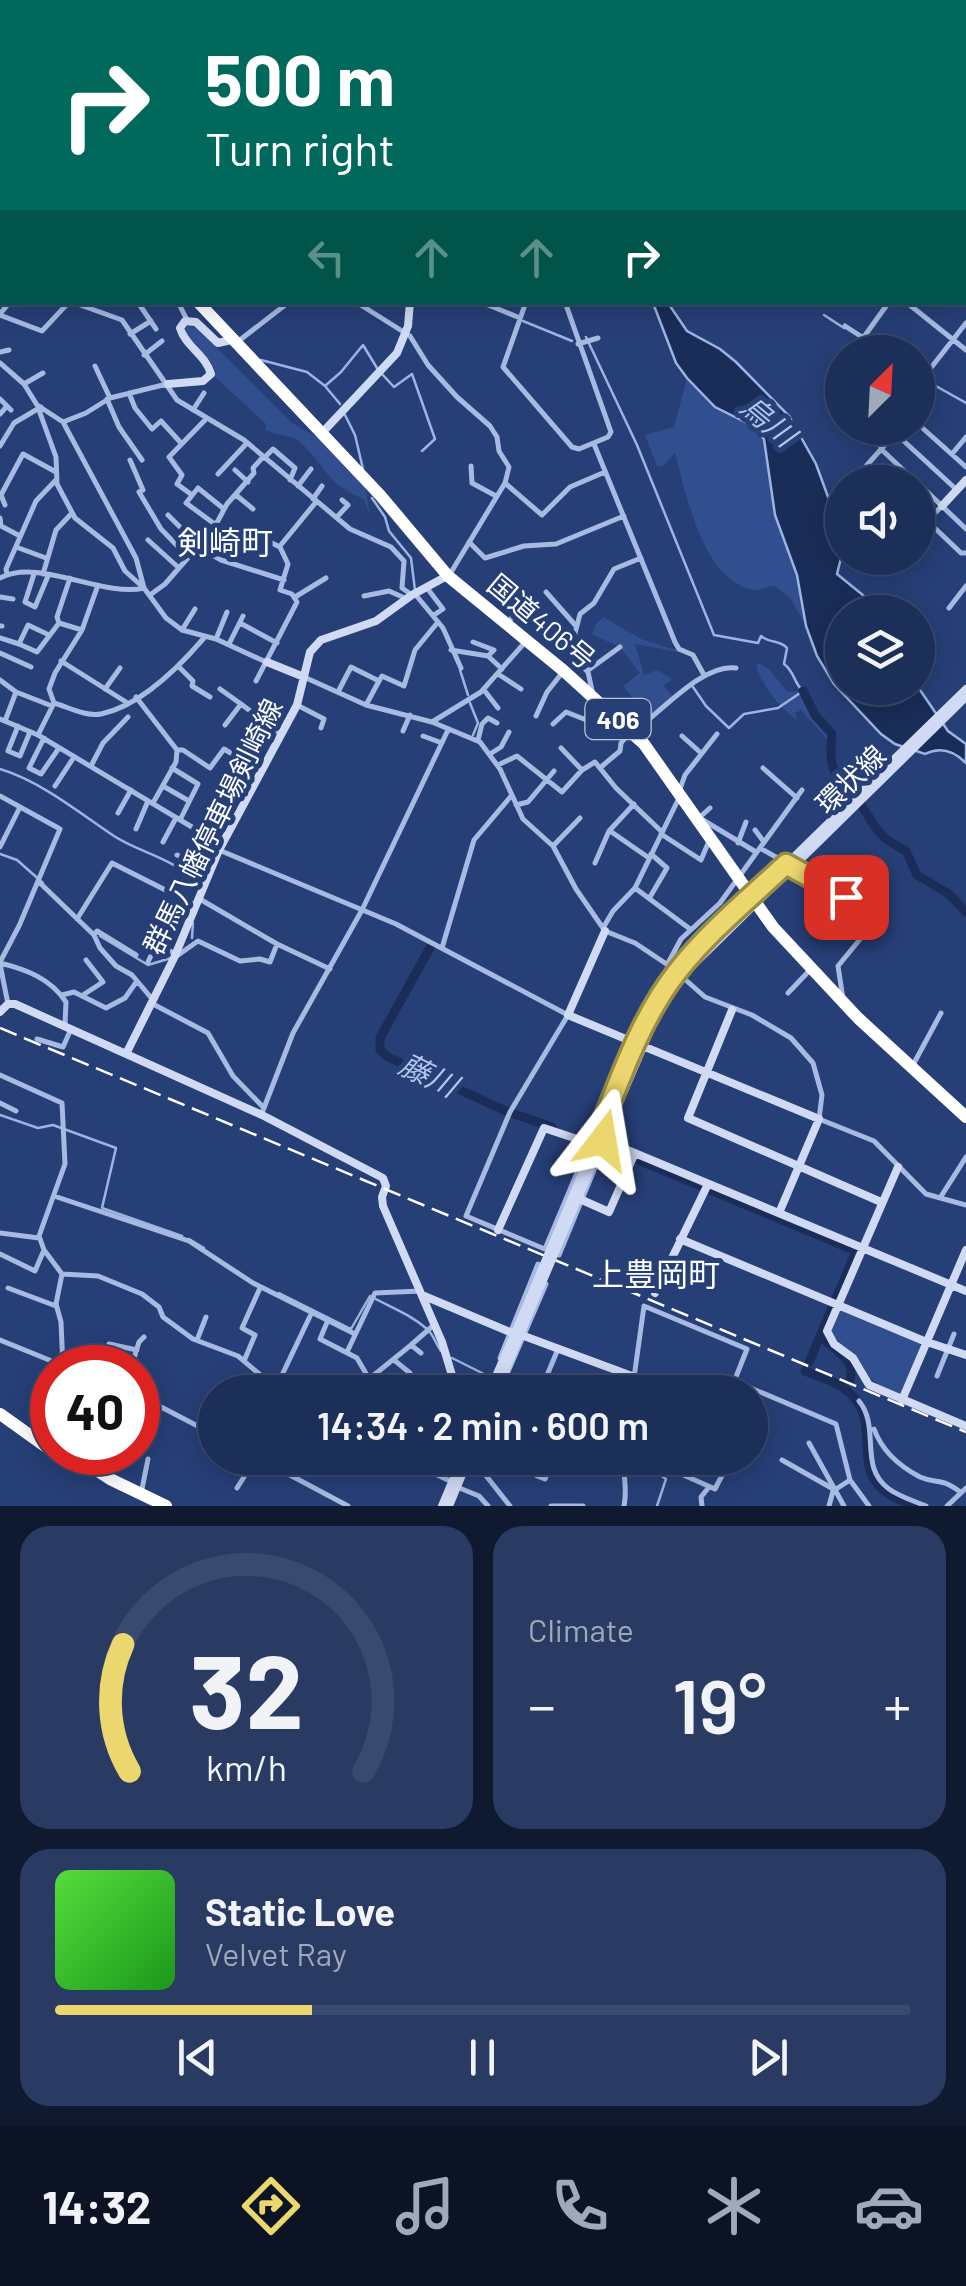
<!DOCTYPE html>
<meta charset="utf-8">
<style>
body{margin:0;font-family:Barlow,"Noto Sans JP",sans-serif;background:#293b62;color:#f1f3f6;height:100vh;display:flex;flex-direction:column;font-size:38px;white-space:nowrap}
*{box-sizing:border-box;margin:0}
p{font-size:32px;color:#a0a9ba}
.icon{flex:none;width:55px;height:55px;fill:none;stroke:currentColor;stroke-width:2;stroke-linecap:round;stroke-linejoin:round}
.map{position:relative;height:1506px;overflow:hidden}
.drawer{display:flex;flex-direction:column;gap:20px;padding:20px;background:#0f1a31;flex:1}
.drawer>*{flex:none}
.hud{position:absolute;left:0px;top:0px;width:968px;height:305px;box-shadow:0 5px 25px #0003,0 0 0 2px #3a4a6f;background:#00695c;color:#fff;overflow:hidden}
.needle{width:65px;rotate:24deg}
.controls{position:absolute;left:825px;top:335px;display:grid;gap:20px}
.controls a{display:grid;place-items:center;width:110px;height:110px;border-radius:50%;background:#1c2f59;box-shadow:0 5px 25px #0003,0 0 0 2px #3a4a6f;font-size:50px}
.speed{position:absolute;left:30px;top:1345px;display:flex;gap:20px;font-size:50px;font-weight:700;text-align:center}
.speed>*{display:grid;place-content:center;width:130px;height:130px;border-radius:50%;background:#1c2f59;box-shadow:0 5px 25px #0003,0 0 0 2px #3a4a6f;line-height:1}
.speed .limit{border:15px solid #d22;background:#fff;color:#111}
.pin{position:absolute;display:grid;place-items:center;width:85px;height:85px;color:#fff;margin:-42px;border-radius:20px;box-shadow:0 5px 15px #0006}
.me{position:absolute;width:110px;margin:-55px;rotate:14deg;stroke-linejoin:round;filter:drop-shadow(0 0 8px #0008)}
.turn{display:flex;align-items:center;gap:35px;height:210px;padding:0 40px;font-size:45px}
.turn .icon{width:130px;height:130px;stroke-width:2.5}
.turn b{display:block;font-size:70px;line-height:85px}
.lanes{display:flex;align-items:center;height:95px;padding:0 40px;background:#0003;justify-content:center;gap:50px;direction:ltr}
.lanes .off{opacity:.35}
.big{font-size:75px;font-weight:600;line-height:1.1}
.drawer .card{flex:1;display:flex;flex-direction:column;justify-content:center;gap:15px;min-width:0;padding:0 35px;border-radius:30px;background:#293b62}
.drawer .dial{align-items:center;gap:0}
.dial svg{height:260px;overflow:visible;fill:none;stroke:#3a4a6f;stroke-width:7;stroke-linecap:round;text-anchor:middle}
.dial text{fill:#f1f3f6;stroke:none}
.song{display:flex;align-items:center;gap:30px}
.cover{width:120px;height:120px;border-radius:15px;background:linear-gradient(135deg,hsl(110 70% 55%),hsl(120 70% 35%))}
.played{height:10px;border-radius:5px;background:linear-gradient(90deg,#ebd76d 30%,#3a4a6f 30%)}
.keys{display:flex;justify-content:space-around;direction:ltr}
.heat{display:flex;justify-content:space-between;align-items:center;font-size:55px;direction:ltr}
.drawer .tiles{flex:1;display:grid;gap:20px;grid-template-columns:1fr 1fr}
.card:last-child{grid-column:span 2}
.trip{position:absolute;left:198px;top:1375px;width:570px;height:100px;border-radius:50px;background:#1c2f59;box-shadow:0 5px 25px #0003,0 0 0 2px #3a4a6f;font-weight:600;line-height:100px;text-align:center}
.menu{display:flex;height:160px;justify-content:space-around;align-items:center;background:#0b1324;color:#a0a9ba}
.menu .icon{width:70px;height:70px}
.menu .on{color:#ebd76d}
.menu b{font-size:45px;color:#f1f3f6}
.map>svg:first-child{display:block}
.green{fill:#314f8e}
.water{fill:#1a2d58;stroke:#9cb4e3;stroke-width:2.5}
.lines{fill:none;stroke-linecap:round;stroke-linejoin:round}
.stream{stroke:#9cb4e3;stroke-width:2.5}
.river{stroke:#1a2d58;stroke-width:9}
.street{stroke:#a7bae2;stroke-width:5}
.secondary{stroke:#d0dbf3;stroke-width:8}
.primary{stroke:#e6ecfc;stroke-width:10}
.highway{stroke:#fff;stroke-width:12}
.rail{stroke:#fff;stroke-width:2.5;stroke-dasharray:18 8;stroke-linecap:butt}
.secondary-bridge{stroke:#d0dbf3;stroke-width:8}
.route-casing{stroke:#998c47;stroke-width:25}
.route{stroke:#ebd76d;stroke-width:18}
.labels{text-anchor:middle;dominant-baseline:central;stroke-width:10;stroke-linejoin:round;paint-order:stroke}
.shield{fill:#263f77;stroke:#bec5d6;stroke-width:2.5}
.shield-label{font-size:25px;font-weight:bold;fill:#fff}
.street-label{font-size:28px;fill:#fff;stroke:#263f77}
.water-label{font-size:30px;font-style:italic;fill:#b2c5ea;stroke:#263f77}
.quarter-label{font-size:32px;fill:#fff;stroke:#263f77}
</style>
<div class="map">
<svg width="966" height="1506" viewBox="0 0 966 1506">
<rect width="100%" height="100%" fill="#263f77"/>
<path class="green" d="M193,324l99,99 25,14 48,49 5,29 -6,-16c-37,-14 -37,-31 -63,-56 -9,-9 -25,-7 -36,-14l1,-5 -52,-48v-10l-30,-36 1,-5z
M687,378l28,29 36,18 13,14 11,76 22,60 9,51 -16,-28 -15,-12c-9,0 -14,5 -22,4 -50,-9 -67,-96 -78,-137l-12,13h-6l-12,-31 29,-8z
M603,617l38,22 47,15 -53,-10 9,31 13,-5 15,9 -8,7 10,12 -25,20 -26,-32 17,-13 -19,-25 -29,-14 4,-10z
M759,663l11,7 17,22 16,-1 12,24 13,11 4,11 -5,2 -26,-29 -6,3 2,7c-20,-16 -32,-30 -41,-54z
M842,1310l79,33 2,4 -21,47 -3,2c-34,-16 -25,-17 -47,-43 -8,-8 -17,-11 -22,-23l8,-19z"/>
<path class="water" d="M653,303h15l19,28 33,18 16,13 53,54 27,48 15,41 -1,9 9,14 3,26 -5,20 32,26 -1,8 5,4h-31v76l76,-1 30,44 18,13v19c-12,-12 -25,-17 -41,-9l-30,-10 -14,-10 -47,-50 -17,-28 -11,-30 -9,-51 -22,-60 -11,-76 -13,-14 -36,-18 -28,-29 -11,-15z"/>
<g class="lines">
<path class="stream" d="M41,0l6,2
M0,108l2,2
M824,315l20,13
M523,321l49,20
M586,337l51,108 77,190 44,8 3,-7c9,8 18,3 26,12l-3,16c11,8 9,18 19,27l-25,17 -34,6 -15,14 -23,-22 -13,-19
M864,341l18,11
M261,360l46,12 18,14 15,18
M382,374l12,13 18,-13 23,65 -13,12
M918,376l48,27
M325,386l16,-14 22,-27 14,23
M345,415l10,20 8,34
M372,498l13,19 4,14 22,27 4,32
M460,670l8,25
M470,703l8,20 -5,12
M0,769c42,13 78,43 114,67 27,18 67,23 84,52
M0,854l17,6 26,23
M100,936l48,29 23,-7
M192,938l1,-15
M0,1115l38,13 15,-3 63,23 -14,60 80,28
M189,1239l15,9
M279,1293l72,36 19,-33c20,11 40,18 57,33 6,5 9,15 14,22
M452,1358l38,19
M505,1386l11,6
M648,1463l3,6 15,10 -9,27"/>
<path class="river" d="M336,0l6,2
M285,2l6,-2
M803,691l12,24 17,19c-5,50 9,37 30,72 16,26 17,31 44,45l11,24 32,19 17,18
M431,946l-51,92v12l8,7 118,54 46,16
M607,1147l22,9
M636,1159l218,91 1,4 -46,108
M820,1335c13,16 36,22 30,45
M805,1371c12,5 26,9 37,16 42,27 11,74 38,100 10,10 23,14 35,19"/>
<path class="street" d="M93,0l1,2
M315,0l8,2
M462,0l1,2
M759,0l3,2
M876,0l2,2
M824,2l3,-2
M0,31l2,5
M965,58l1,-1
M965,94l1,1
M965,136h1
M965,224l1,-1
M0,259l2,2
M0,281l2,1
M72,302l50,18 55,80 67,40 106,89 41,18 13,14 -2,27 10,7
M178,302l9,18
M356,302l54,34 18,29 29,32 33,29 7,11 2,14 10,16 -4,16 -55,91
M481,302l39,16
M526,302l-23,65 69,80 7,2 29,-12 3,-5 -46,-130
M906,302l60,48
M139,304l17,25
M0,314l10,-12
M0,315l42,16 27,-29
M845,326l17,11
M130,334l21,-13
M236,343l53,-41
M578,344l20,-6
M0,352l9,-2
M853,352l36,-50
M144,355l18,-14
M0,363l24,21 13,21 26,17 73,136 8,30 22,30 16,12 34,9 50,23
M95,366l15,32
M24,384l19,-11
M129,393l6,15 17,21 9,-8 20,22
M0,399l11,11
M107,399l12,28 23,33
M918,404l4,-8 1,-18 43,-55
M193,410l11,-17
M842,412l-9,-26 9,-16
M0,414l7,-8
M63,422l23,-9 24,-15 57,-14
M918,424l48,43
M852,428l30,19
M895,433l62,57
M594,444l81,198 4,7 14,6 11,20
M0,446l14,-23 27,-16 -1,6 16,44 1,27 18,34 38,30 12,23 19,17
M881,449l35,33
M952,454l14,-17
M264,458l9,-9 22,19 -5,12
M130,460l13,30 -4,2 22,37 27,28
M471,466l1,17 24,13
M235,470l13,12
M218,474l29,-31
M885,482l-18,-17 33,-37
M505,483l37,32 28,-28 35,-15
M918,483l48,46
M298,486l13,-17
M192,495l-15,-11 5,-9 -13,-18 37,-38
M236,495l17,14
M313,499l9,-13
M5,505l-4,-10 22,-41 33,18
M918,512l43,41h5
M168,515l31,31
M337,517l11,-12 -6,-5
M0,518l1,8 19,10
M216,525l-30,-22 12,-15 26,21
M214,528l21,11 8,-10 37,18 8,17 -8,26 12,4 5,8 -41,79
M918,530l24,-24
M148,540l31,28
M469,542l16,16 39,-12 32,-2 68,-28
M280,546l36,-44
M16,547l30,11
M199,547l22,13 63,20
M7,574l-1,-5 30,-68 19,-20
M34,574l-9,28 10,5 13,-31
M43,574l13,-44 16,-17
M0,578c38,-21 103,20 144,10
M70,578l-13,39 2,6 23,7
M427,588l16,21 -9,6
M546,592l30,34
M415,594l28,34 18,40
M150,595l15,-11 49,-56 13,-24 27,-31 -1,-5 10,-11
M364,596l25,-5 18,8
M0,597l13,2
M295,597l31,-19
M949,608l17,-22
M509,621l7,-8 37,22 5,9 30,28 5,23
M240,623l37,20
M0,626h2
M182,630l13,-21
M49,635l-21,-10 -9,19 18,8 22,-29
M0,638l19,6
M216,639l11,-27
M473,642l21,8 -6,6
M229,644l14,-28
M451,650l37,6 14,13
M0,653l31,14
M570,653l10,-39 14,-11 20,-34 27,-11
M61,661l65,41
M178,666l15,15 -1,5 18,11
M587,671l33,-24
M498,674l23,15
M304,677l62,28 66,17 48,20 20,27 23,50 30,27 23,43 29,42 30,12 36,24 34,30 47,18 39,23 22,25 9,32 -3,24 55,22 52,53 40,11
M0,680l16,12
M105,689l15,-21
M220,689l21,15
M484,690l14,18
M338,692l13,-25 28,14 3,-5 22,10 11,-36 23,-28
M136,697l41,53 -1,12 -23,41
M54,703l-5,-14 6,-16 27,-43 16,-45
M297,705l27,14 -3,9
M366,705l13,-24
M536,716l11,-24 15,-19
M0,719l38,16 184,110
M5,721l11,-29 36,14
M432,722l49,-30 46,-52
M553,724l13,-12 23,9 6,-19
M225,725l16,-21 40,30
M18,726l-10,25 12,5 10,-24
M403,731l7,-16
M38,735l16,-32c14,4 32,14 47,11 39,-8 78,-47 103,-76
M423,736l19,7
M682,736l19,17
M44,738l-15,30 12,6 18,-26
M478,740l4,-16 6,-6 9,5
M561,748l21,22
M177,750h6l27,18 14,-19 36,22
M490,754l11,-7 8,-15
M498,765l19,-9 45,36 20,-22 13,-8 21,26 46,44
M91,766l12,-23 25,-26
M601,767l19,-16 1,-8 5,-6c31,-19 74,-74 110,-69
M172,768l26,16 -18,36
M763,768l34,30
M55,786l19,-29
M163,786l26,15
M680,789l5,-14 32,-41
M0,796l60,33 -41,97 -19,36
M516,805l12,-3 26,-31
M118,813l13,-23
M700,817l10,-9
M703,820l53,32
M232,826l-25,-16 13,-25 5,-1 22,12
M136,829l12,-28
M755,830l9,12
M610,831l39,27
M661,834l40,26 8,-19
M163,842l13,-24
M738,843l8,-21
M553,846l27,-28
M0,847l20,-40
M760,848l97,55 11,19 -7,16 -23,28 5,33
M219,850l177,74 172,91 -58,97 -44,104 93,39 38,-92
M177,855l34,14
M595,863l14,-32 25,-27
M39,882l55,53 6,13 16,18 16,9 21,25
M635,888l55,41
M650,897l17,-29 -16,-14
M198,898l79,46 53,25
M77,919l35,-56 83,42
M162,925l-8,18 20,10
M603,928l10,-17 22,-23 44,-90
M94,935l3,-4 39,24
M442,948l32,-108 38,-45
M174,958l24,-17 42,20 20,-2 10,3 7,-18
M148,962l8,-17
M0,963c27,7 50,15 66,39l-1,22
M0,964l8,40
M667,965l14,-26 39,-36 82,-113
M788,993l22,-23
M62,995l12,-3 32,16 19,-10 12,-17
M83,995l20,-13 -17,-22
M151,1003l57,30 25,43 31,32
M37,1039l26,8 8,-18
M913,1065l28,-52
M0,1075l62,28 3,61 -26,72 5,14 18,24 -6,30 5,18 2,46
M0,1103l16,8
M262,1113l31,-80 69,-123 86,-180
M54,1196l135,45 64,42 102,51
M940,1198l26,-41
M0,1233l39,5
M545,1249l40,-95 6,-2
M0,1254l35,17 9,-21
M62,1274l36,2 44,18 17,13 4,10 30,22 45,17 33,28 15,-1
M8,1288l48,18
M328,1320l-8,19 37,19 11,19
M0,1340l69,28
M197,1340l9,-23
M109,1344l28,6
M411,1345l24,-21
M347,1352l28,-59 46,-2
M500,1358l38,-94 7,3
M394,1360l16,13 -5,8 16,11
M244,1361l11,-26 -13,-7 18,-40
M131,1368l8,-26 5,-5
M507,1374l39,-90
M937,1376l17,-42
M734,1381l102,43 14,56 19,26
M362,1383l24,9
M267,1392l2,-9
M305,1392l-20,-10 -3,-7 30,-63
M353,1392l58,-47 10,8
M540,1392l18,-43
M632,1392l12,-86 103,43 -17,43
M138,1395l77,40
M859,1401c22,27 -1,66 30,88 11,8 25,12 37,17
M874,1429c8,22 25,37 46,48 16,7 20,0 39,14
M45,1443l7,-31
M809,1443l35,63
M258,1458l90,48
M413,1458l14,12 25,12
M472,1458l38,48
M597,1458h46
M645,1458l70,31 16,-31
M310,1460v-2
M782,1460l53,30
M537,1476l8,3 9,-21
M457,1487l22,9 9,10
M237,1488l19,-30
M142,1489l6,-30
M551,1506h32
M624,1506c4,-20 -2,-29 1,-46
M702,1506l-1,-9 8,-10
M829,1506l4,-15 17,-11
M947,1506l19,-18"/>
<path class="secondary" d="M372,2v-2
M168,384l35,-3 8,-7c-5,-19 -26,-28 -31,-46l5,-7 11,1 22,21 13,-3
M321,434l76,-81 11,-27 2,-24
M942,506l24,-26
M267,662l37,15
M605,931l-37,84 251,104 -40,94
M732,1010l-44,108 193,84
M0,1012l8,-8h7l247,111 121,63 3,8 -4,11 1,9 59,136 15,50
M127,1052l47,-94 45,-108 78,-145 13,-53 11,-12 55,-19 36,-26 35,-19
M601,1139l365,152
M898,1167l-71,164 7,13 19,14 16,27 97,41
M574,1193l75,-177 28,-45 289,-282
M579,1196l76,-177 27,-43 284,-279
M582,1200l27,12 26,-59
M498,1230l46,-102 51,17
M680,1239l244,102 42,14
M655,1293l53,-109
M422,1295l88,37
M524,1336l151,56
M500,1379l26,13
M489,1392l31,-71
M497,1392l28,-69
M902,1400l64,-150
M442,1506l20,-48
M449,1506l20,-48"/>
<path class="primary" d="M787,0l2,2
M965,279l1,2"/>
<path class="highway" d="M0,97l2,2
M198,302l182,193 68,81 116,95 80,73 129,183 85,91 108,99
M0,1414l52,37
M69,1452l41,27 56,27"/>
<path class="rail" d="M0,1028l966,404"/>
<path class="secondary-bridge" d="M520,1321l54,-128
M525,1323l54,-127"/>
</g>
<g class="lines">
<defs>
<path id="route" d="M603,1140l-6,-3c22,-55 43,-118 80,-165 31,-40 73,-74 109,-108l60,33"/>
</defs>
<use href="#route" class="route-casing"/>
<use href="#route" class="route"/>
</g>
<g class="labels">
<rect class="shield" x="585.5" y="699" width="65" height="40" rx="8"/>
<g class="shield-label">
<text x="618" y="719">406</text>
</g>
<g class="street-label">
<text transform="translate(542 621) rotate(40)">国道406号</text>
<text transform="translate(850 779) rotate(-44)">環状線</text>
<text transform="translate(212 826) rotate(-64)">群馬八幡停車場剣崎線</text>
</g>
<g class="water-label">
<text transform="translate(769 420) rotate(40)">烏川</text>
<text transform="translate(429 1074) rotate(26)">藤川</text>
</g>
<g class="quarter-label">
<text x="225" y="541">剣崎町</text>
<text x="656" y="1273">上豊岡町</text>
</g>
</g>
</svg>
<div class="controls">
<a><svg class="needle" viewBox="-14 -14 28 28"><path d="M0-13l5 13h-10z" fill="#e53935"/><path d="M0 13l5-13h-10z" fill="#a0a9ba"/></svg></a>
<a><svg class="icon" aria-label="sound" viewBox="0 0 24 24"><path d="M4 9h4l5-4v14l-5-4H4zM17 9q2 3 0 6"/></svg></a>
<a><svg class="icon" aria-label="layers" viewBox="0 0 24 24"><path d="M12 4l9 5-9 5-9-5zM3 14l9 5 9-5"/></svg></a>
</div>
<div class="speed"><div class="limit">40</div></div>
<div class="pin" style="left:846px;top:897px;background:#d93025"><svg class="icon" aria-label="arrive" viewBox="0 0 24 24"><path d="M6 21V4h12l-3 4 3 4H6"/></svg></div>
<svg class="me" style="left:603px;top:1140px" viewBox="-20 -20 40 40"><path d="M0-17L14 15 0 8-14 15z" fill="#ebd76d" stroke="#fff" stroke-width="4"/></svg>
<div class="trip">14:34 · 2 min · 600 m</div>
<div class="hud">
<div class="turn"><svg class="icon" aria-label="right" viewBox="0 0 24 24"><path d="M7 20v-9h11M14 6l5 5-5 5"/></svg><div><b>500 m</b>Turn right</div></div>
<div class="lanes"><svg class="icon off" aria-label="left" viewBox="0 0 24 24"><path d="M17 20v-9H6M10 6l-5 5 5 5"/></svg><svg class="icon off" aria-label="ahead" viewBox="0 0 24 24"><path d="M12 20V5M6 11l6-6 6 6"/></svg><svg class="icon off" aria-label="ahead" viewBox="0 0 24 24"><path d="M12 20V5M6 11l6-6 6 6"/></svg><svg class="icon" aria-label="right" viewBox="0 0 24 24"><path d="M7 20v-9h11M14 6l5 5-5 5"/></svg></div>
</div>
</div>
<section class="drawer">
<div class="tiles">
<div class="card dial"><svg viewBox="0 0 100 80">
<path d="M14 69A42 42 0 1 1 86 69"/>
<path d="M14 69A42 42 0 0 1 12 30" stroke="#ebd76d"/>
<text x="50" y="56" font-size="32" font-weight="700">32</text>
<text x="50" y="72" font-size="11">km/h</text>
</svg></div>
<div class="card"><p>Climate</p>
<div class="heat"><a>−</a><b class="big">19°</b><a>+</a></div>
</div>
<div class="card">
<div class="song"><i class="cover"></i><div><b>Static Love</b><p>Velvet Ray</p></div></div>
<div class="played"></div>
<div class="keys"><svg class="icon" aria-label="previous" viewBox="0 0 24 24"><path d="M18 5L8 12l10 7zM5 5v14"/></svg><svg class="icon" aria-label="pause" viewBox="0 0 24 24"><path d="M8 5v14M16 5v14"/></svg><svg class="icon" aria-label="next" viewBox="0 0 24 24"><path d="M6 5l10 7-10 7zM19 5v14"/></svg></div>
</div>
</div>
</section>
<nav class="menu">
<b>14:32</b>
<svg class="icon on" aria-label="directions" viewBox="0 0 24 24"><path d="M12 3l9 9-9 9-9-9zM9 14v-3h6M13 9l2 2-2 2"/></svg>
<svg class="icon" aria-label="music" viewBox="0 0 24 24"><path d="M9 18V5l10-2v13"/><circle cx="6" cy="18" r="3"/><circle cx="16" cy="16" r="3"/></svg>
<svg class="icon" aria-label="phone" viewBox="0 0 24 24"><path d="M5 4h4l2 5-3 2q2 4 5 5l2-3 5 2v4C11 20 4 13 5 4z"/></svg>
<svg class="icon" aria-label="climate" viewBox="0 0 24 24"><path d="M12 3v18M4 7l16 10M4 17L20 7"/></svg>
<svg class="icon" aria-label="car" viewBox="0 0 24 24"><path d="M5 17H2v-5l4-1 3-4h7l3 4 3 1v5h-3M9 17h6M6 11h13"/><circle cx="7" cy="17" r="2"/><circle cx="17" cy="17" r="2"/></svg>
</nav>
